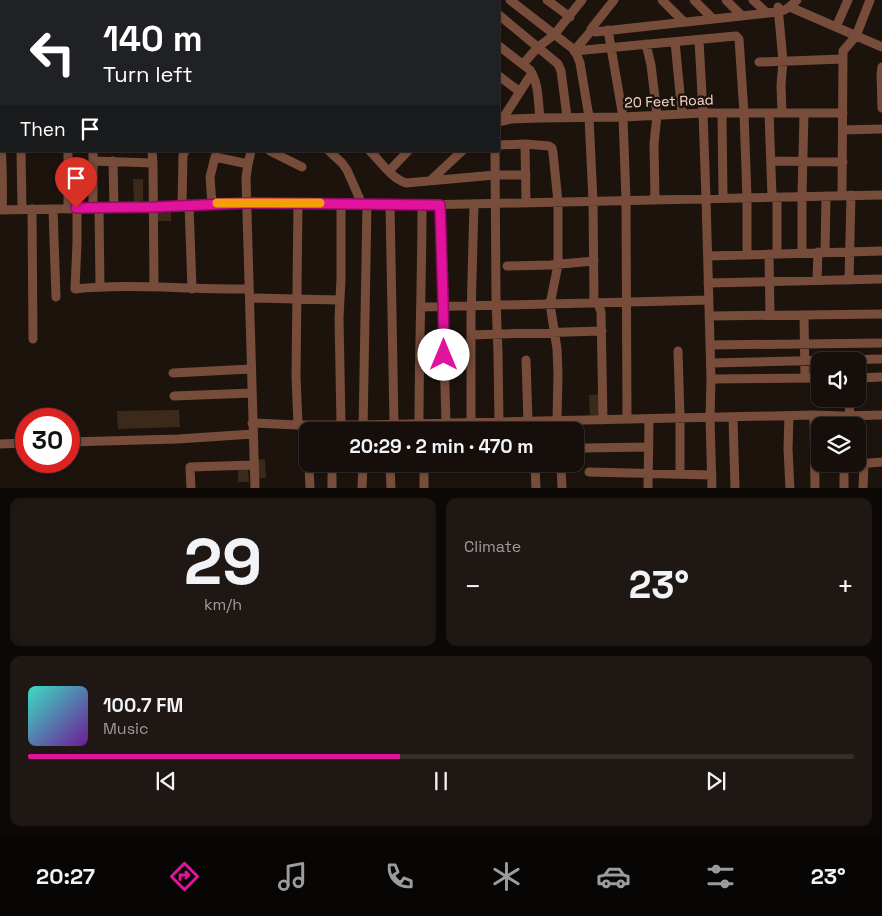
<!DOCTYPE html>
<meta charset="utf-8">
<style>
body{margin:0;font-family:"Space Grotesk",sans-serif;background:#1e1713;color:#f1f3f6;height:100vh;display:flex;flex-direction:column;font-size:19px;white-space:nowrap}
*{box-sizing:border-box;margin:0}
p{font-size:16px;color:#9d9c9c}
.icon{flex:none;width:28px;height:28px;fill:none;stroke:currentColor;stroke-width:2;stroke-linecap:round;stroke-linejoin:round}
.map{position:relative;height:488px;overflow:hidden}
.side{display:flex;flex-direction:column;gap:10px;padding:10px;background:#0c0806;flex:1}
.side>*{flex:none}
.banner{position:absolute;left:0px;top:0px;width:500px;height:152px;box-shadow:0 1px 4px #0004,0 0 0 1px #342e2b;background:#202124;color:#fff;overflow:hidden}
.controls{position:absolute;left:811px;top:352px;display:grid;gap:10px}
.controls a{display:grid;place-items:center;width:55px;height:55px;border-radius:10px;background:#150e0a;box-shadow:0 1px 4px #0004,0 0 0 1px #342e2b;font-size:25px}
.speed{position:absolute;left:15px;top:408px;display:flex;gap:10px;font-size:25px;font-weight:700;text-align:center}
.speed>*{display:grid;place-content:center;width:65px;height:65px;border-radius:50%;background:#150e0a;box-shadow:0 1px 4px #0004,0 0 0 1px #342e2b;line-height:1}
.speed .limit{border:8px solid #d22;background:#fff;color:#111}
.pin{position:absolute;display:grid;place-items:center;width:42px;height:42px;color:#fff;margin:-51px -21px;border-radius:50% 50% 50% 0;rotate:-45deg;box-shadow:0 0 5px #0007}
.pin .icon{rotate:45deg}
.me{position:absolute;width:55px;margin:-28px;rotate:0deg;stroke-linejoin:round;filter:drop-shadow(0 0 4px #0008)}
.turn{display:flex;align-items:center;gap:18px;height:105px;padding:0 20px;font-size:22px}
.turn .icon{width:65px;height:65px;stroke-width:2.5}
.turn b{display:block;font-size:35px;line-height:42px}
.then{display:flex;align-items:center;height:48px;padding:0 20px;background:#0003;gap:10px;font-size:19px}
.big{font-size:38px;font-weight:700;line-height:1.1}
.side .widget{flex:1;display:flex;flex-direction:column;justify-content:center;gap:8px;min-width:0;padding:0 18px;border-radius:10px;background:#1e1713}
.side .dial{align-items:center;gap:0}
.dial b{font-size:65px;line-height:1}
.song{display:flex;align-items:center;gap:15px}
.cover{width:60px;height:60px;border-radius:8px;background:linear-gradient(135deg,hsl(170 70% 55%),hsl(280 70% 35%))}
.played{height:5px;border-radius:2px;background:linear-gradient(90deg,#e1129b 45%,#342e2b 45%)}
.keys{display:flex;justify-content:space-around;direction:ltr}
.heat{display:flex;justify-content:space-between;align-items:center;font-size:28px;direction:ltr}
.side .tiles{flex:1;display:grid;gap:10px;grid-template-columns:1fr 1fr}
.widget:last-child{grid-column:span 2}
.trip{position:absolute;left:299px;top:422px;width:285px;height:50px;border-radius:10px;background:#150e0a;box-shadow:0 1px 4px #0004,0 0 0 1px #342e2b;font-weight:700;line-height:50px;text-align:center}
.dock{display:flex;height:80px;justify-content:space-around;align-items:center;background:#080604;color:#9d9c9c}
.dock .icon{width:35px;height:35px}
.dock .active{color:#e1129b}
.dock b{font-size:22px;color:#f1f3f6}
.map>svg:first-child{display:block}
.building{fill:#3b291a}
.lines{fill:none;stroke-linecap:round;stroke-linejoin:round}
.minor{stroke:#774c3b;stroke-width:9}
.route-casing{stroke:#920c65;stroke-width:12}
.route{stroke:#e1129b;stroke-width:9}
.slow{stroke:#f59e0b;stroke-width:9}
.labels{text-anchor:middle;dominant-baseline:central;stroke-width:5;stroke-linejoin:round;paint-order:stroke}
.street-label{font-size:14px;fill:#fbdccc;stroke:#1c130d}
</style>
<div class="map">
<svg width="882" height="489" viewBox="0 0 882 489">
<rect width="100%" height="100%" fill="#1c130d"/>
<path class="building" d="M133,179h10v22l-9,1z
M156,209h15v12h-15z
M600,394l1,21h-11l-1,-20z
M179,410l1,17 -62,2 -1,-18z
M265,459l1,19h-10l-1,-18z
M238,467h10l1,15h-11z"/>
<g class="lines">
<path class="minor" d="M61,0l2,1
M146,0l2,1
M165,0l1,1
M185,0l2,1
M215,0l2,1
M363,0l1,1
M402,0l1,1
M439,0l1,1
M480,0l2,1
M510,0l62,48 5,7 3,8 9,54 4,84 1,101 4,1 3,9 2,108
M547,0l23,17
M614,0l-23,29v2l4,1 182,-20c9,-1 14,-6 20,-12
M662,0l22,22
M694,0l19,19
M726,0l16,16
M753,0l14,13
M133,1v-1
M238,1l1,-1
M421,1l1,-1
M470,1l1,-1
M778,7l5,54 -2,24 1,28
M790,7l92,40
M499,15l59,49 3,7 6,46
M836,27l12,-27
M608,30l15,87 3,83 1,219
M699,40l4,73 3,85 5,181 -1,39 2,71
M675,42l7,72
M646,44l5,21 6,50 -3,29 1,56
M499,46l31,24c9,13 8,32 10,48
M574,51l162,-15 3,3 5,74 3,85v57
M574,51l17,-20
M759,62l84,-3
M523,64l15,-17 16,-12 28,-35
M0,67l1,1
M882,67l-1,7 1,34
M499,76l21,16
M722,113l1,85
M769,113l3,84
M505,115l27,-42
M1,116c-1,31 3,62 1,94
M499,122l12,-3 29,-1 83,-1 80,-4h140
M843,130l39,-1
M525,144l1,58
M499,145l26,-1 24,2 3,2 1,5 5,49v63l-8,39 7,45 1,25 -1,45 3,2v10
M21,151l1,58
M68,151v58
M93,151v56
M152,151l1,12 1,124
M251,151l-3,13 -2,14 9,311
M270,151l32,16
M329,151l13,12 5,7 15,34
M370,151c11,11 21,27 36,32l89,-8h31
M495,151l1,147 2,56 1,68
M93,161l60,2
M113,161l1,46
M771,161l72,1
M389,171l19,-20
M431,180l31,-29
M842,196l1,-145 13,-15 14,-36
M777,197v57
M298,203l-2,173 2,49
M189,204l3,85
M212,204l-2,-27 5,-20 33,7
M390,204l4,220
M182,205l1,-50 2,-4
M440,205l6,218
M99,207l1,80
M77,208v35l-2,46c39,-4 78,-2 116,-1 20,1 39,1 58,1
M32,209l1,130
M53,209l3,88
M0,210l153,-3 95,-4 174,2 460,-10
M825,252l1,-56
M802,253v-57l2,-83
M769,254l1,61
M708,256l174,-5
M507,266l43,-1 44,-4
M817,280l1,-28
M849,280l2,-85
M708,283l174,-4
M250,298l89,2
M421,307l288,-7
M804,315l1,63
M709,316l173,-2
M471,335l131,-4
M710,345l172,-2
M678,351l2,67v56
M526,360l2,62
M711,363l171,-4
M173,373l78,-4
M858,378l24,-1
M711,379l109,-1
M174,396l78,-3
M849,399l1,17
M814,415l1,74
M789,416l-1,33 2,40
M843,416v10
M733,417l2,72
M252,423l46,2h64l452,-10 29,1 39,-1
M419,423c0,-72 3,-145 3,-218
M471,423v-106l3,-113
M341,424l-2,-106 2,-39v-75
M363,431l4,-227
M69,442l109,-3 75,-5
M0,444l26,-1
M584,448l65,-1
M309,464l1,25
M332,464v25
M390,464l1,25
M535,464l1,25
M561,464l1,25
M844,464v25
M858,464l24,-2
M589,472l123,3
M191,489l-1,-22 64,-2
M362,489l1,-25
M424,489v-25
M648,489l1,-70
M863,489l1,-25"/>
</g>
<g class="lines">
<defs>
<path id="route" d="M76,208l77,-1 95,-4 192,2 3,93 1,57"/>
</defs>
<use href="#route" class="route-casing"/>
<use href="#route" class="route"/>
<path class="slow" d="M217,203h103"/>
</g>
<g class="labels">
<g class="street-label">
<text transform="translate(669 101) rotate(-2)">20 Feet Road</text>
</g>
</g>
</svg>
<div class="controls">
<a><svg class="icon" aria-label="sound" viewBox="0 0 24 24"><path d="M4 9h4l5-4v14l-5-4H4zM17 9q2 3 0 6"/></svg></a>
<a><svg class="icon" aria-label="layers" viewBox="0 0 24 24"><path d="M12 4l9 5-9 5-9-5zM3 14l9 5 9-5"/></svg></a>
</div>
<div class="speed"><div class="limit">30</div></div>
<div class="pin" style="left:76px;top:208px;background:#d93025"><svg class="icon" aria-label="arrive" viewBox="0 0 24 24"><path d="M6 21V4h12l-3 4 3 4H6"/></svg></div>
<svg class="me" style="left:444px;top:355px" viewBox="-20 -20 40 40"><circle r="19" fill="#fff"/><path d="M0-13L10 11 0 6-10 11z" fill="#e1129b"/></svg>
<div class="trip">20:29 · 2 min · 470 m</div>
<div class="banner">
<div class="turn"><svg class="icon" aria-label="left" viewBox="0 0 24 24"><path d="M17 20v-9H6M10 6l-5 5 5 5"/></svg><div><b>140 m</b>Turn left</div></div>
<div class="then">Then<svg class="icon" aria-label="arrive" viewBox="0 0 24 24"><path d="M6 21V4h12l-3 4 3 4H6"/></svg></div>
</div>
</div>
<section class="side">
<div class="tiles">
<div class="widget dial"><b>29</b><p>km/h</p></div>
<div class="widget"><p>Climate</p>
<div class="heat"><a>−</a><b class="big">23°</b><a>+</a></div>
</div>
<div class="widget">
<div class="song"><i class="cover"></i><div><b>100.7 FM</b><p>Music</p></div></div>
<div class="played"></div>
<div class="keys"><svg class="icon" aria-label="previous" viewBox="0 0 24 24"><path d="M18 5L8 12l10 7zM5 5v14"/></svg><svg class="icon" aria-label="pause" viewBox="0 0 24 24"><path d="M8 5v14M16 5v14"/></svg><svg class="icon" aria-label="next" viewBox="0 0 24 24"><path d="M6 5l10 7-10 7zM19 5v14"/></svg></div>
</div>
</div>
</section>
<nav class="dock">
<b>20:27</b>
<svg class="icon active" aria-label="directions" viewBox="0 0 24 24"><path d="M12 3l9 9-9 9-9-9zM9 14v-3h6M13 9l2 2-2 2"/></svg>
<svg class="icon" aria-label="music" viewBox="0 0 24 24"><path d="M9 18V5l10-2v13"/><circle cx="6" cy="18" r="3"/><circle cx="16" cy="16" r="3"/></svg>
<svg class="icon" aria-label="phone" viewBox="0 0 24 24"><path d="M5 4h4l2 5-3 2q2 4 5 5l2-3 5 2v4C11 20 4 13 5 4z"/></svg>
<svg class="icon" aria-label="climate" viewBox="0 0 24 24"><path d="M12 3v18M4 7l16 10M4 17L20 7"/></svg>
<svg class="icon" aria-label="car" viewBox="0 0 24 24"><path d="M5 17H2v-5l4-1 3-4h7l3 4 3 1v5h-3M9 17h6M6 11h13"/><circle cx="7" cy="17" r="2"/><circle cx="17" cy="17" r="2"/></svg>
<svg class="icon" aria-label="filters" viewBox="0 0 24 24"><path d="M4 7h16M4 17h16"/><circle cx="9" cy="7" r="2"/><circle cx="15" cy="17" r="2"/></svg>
<b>23°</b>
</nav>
